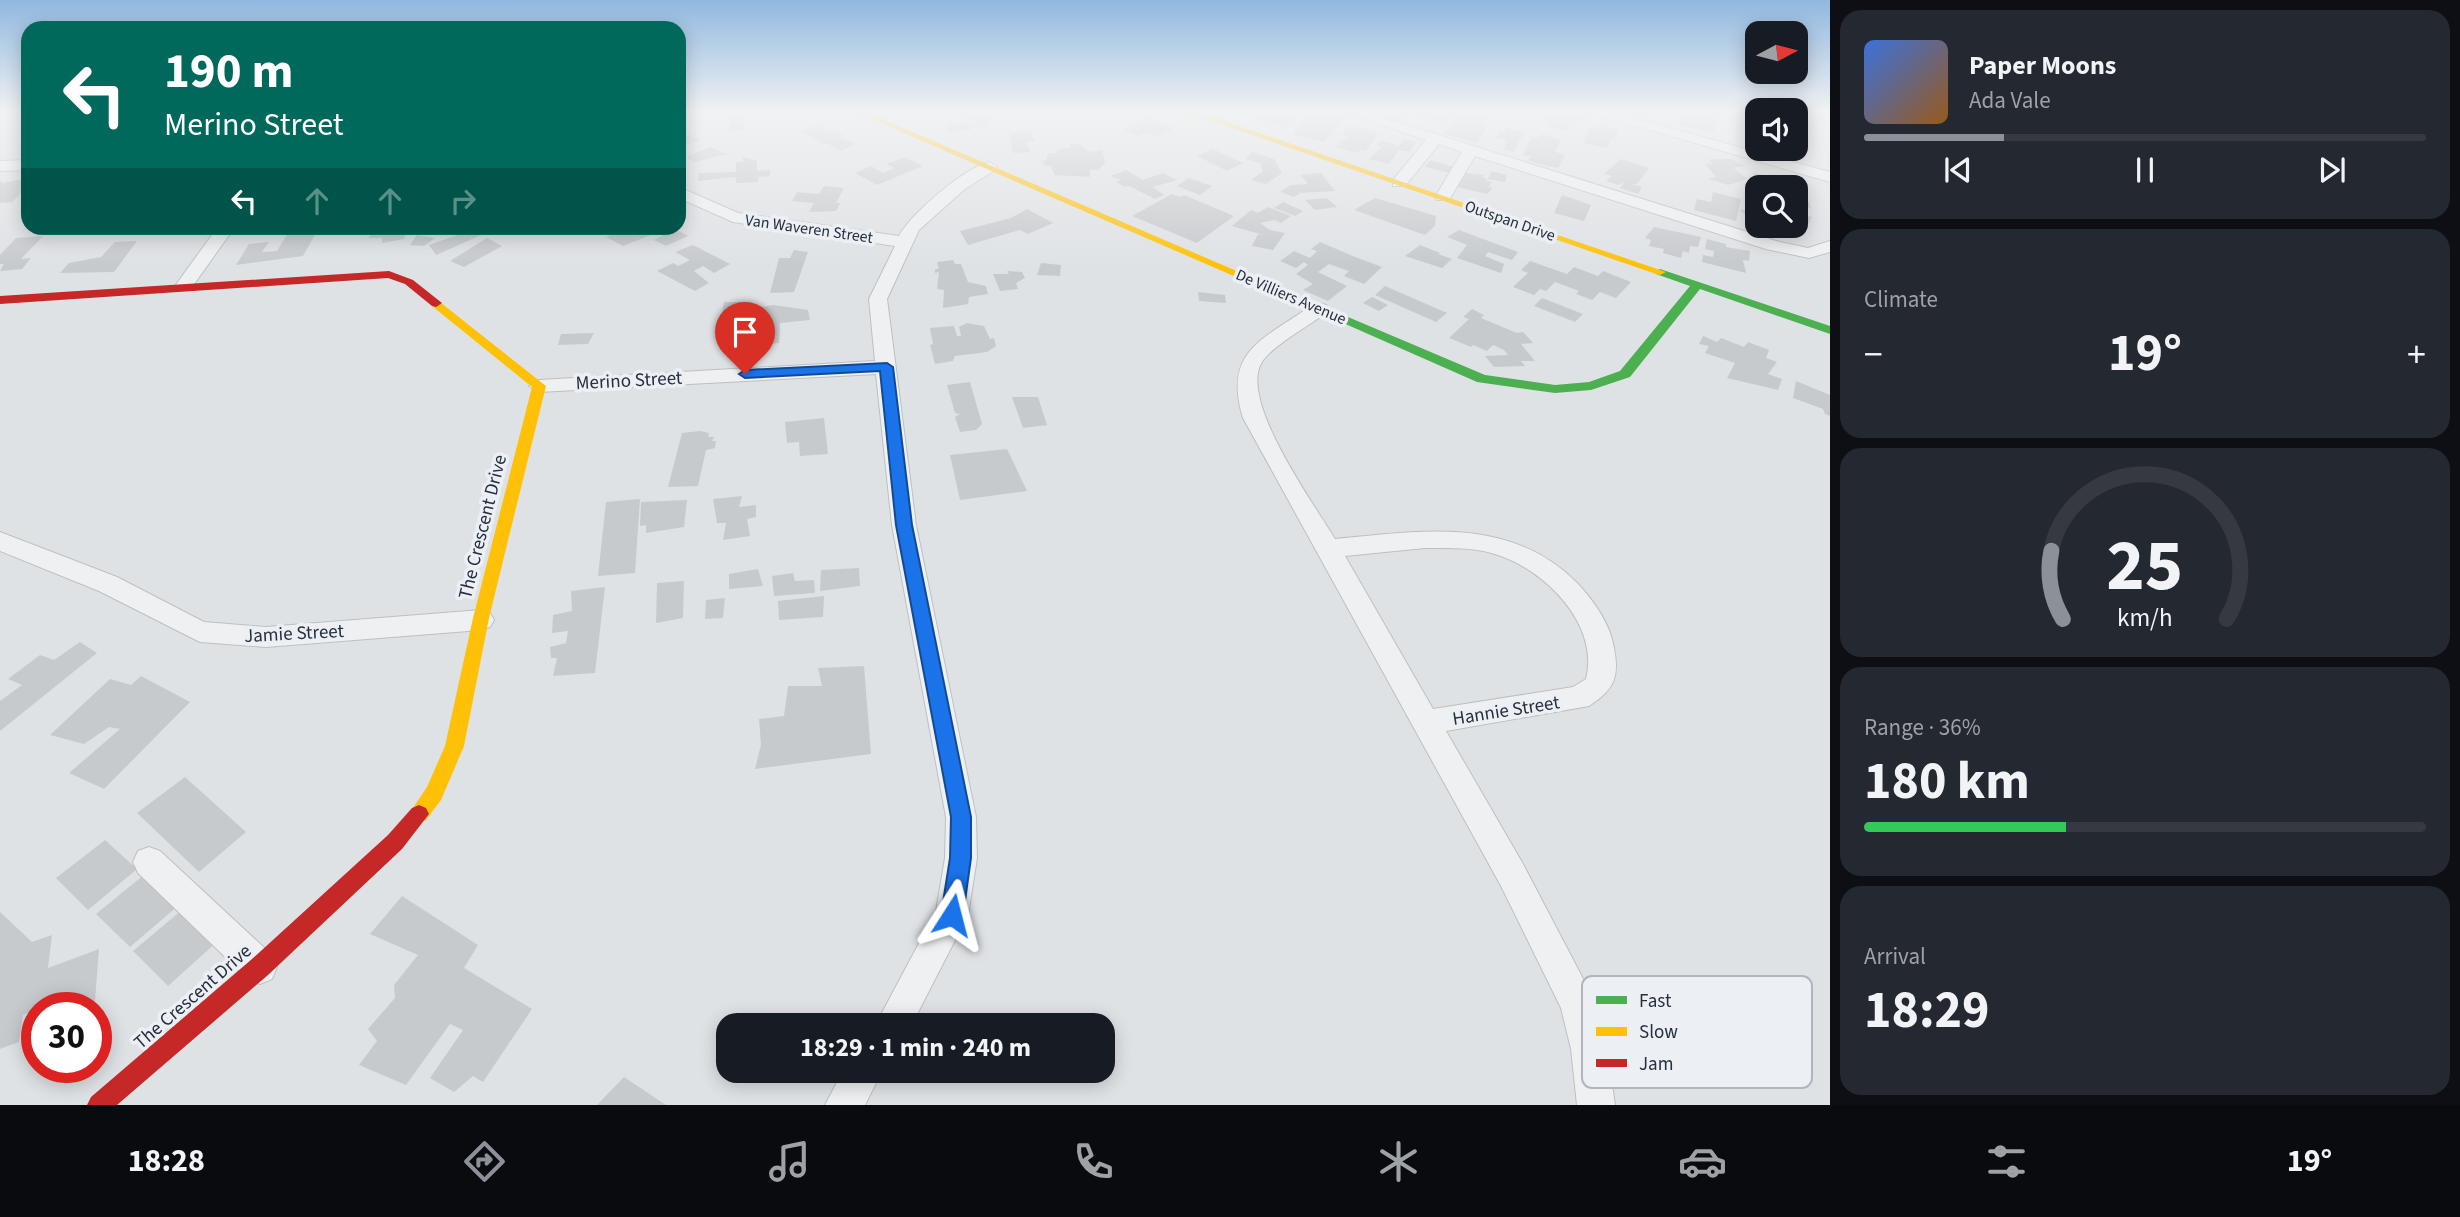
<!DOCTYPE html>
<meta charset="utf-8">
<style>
body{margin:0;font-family:"Source Sans 3",sans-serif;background:#242831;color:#f1f3f6;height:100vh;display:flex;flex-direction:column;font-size:26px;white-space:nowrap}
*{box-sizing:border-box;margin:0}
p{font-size:23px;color:#9ea1a6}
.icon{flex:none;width:38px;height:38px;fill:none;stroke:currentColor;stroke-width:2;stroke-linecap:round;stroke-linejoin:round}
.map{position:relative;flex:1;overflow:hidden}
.sheet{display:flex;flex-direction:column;gap:10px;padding:10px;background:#0d0f14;width:630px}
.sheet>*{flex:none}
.guide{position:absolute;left:21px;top:21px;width:665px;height:214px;border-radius:21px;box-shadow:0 4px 18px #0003;background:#00695c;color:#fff;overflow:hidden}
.needle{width:46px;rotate:83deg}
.tools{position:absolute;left:1745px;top:21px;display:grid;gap:14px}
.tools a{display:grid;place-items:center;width:63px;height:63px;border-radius:14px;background:#171b24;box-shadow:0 4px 18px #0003;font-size:35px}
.speed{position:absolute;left:21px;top:992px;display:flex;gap:14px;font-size:35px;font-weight:700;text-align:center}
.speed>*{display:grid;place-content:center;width:91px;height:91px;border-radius:50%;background:#171b24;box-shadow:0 4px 18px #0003;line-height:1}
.speed .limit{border:10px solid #d22;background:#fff;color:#111}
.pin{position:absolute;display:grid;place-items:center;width:60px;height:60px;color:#fff;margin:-72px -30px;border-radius:50% 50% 50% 0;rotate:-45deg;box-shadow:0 0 7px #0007}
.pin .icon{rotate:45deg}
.me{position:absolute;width:77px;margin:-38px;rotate:9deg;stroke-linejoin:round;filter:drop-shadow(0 0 5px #0008)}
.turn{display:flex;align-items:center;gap:24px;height:147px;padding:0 28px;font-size:32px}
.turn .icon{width:91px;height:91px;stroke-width:2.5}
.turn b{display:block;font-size:49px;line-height:60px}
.lanes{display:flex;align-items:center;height:66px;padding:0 28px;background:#0003;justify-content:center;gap:35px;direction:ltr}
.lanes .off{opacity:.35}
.big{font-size:52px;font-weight:700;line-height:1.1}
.sheet .card{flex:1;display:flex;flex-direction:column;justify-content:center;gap:10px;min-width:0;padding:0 24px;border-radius:21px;background:#242831}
.sheet .dial{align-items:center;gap:0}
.dial svg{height:182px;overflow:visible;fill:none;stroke:#363941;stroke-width:7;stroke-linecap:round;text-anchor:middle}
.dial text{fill:#f1f3f6;stroke:none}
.song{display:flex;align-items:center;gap:21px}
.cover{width:84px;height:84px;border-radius:10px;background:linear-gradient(135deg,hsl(220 70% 55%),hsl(30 70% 35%))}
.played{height:7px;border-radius:4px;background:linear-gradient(90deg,#8c9099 25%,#363941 25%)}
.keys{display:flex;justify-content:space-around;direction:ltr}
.heat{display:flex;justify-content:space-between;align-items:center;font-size:38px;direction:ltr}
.charge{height:10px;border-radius:5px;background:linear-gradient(90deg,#34c759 36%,#363941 0)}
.trip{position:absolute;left:716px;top:1013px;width:399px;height:70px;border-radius:21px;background:#171b24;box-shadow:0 4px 18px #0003;font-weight:700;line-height:70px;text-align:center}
.tab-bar{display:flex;height:112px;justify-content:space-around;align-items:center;background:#090b0e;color:#9ea1a6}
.tab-bar .icon{width:49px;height:49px}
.tab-bar .selected{color:#8c9099}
.tab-bar b{font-size:32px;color:#f1f3f6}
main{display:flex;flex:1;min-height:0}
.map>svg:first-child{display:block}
.building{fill:#c7cacd}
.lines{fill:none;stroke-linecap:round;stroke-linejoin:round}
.street-casing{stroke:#bdc0c3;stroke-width:2}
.street{fill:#eef0f1;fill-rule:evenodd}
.fast{fill:#4caf50;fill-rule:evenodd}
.slow{fill:#ffc107;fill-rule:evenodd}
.jam{fill:#c62828;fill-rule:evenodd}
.route{fill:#1a73e8;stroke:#114b97;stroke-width:2}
.labels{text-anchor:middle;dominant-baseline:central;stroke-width:7;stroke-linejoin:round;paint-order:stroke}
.far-street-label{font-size:16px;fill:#262f3e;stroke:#ecf0f5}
.street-label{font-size:19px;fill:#262f3e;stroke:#ecf0f5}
.key{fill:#ecf0f5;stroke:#b1b6be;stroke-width:2}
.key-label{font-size:19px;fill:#262f3e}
</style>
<main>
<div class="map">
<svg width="1830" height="1105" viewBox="0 0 1830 1105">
<rect width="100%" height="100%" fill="#dfe2e5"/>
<path class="building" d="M986,112l5,14 -19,1v-8h-7l-2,-6z
M1270,112h21l-5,4 11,3 -12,8 -29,-9z
M1312,112l31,8 -19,22 -31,-8 6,-8 8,-1 -6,-1z
M1391,112h16l-8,11 -15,-4z
M1419,112h34l-8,10h-5l-24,-7z
M1553,112h1l26,6 -3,4 -7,-2 -3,11 -22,-6z
M1467,113l19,6 -6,5 7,2 -10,17 -34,-9 12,-15 6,1z
M1683,114l30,5 4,3 -4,10 -35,-7 2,-5 5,1 1,-3 -5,-1z
M744,118v12l-14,1v-12z
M1150,118l24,11 -18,7 -9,-4 -9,4 -15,-6z
M969,123l2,7 -23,2 -2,-8z
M1598,124l20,6 -1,5 -5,1 4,1 -1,4 -4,-2 -4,9 -23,-5 5,-15 9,2z
M818,125l10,7 7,-2 8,5 -3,3 15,6 -14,7 -13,-7 -10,-1 3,-2 -20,-9z
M1346,127l17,1 15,5 -12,18 -6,-2 -2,4 -23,-6 14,-11 -7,-2z
M1506,128l18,4 -10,20 -10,-3 3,-10 -11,-1 3,-6 6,1z
M1030,132l5,9 -9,1 5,10 -18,1 -4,-20z
M1541,134l20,6 -6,12 10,3 -7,13 -23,-5 -7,-3 3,-4 -8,-1 4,-10 8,1 -7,-2 5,-7 6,1z
M689,135l11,5 -21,6v-7z
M1404,139l12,3 -6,10 -11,-2 -10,14 -20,-5 13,-12 -6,-2 5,-4 18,5z
M1069,144h11l8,8 14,-2 3,13 -7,7h-8v7l-36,-2 -3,-9h-6l-3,-5 5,-1 -1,-4 5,-3h7l-2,-3 15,-3z
M711,147l15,7 -31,8 -10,-5z
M1213,149l30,14 -16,8 -30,-15z
M1252,152l22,7 8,14 -16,11 -15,-4 12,-9 -3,-8 -15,-4z
M743,157l14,4v10l13,-1v6l-12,1v5l-22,1v-6l-38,4 1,-8 37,-1v-10h7z
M905,157l18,9 -46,19 -22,-12 16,-7 12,7 11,-5 -8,-4z
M1621,159l28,9 -12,16h-6l11,3 -4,7 -18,-6 5,-6 -7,3 -12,-4 6,-5 -8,-2z
M1714,159h17l14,7 -11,2 13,11 -19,6 -20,-6 8,-2 -11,-13 8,-1 -5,-3z
M1430,160l24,7 -4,6 -25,-6z
M1126,170l17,10 20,-7 14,7 -24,7 11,8 -9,4 -26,-13 -4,1 -9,-5 5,-2 -10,-4z
M1491,171l16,4 -2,7 -17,-3 -2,2 5,1 -2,5 4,1 -6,6 -30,-7 9,-14 18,2 -2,2 6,2z
M1321,173l14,18 -35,2 -6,4 -14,-5 11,-7 17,-1 -7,-9z
M1753,173l48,8 10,27 -15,-3v-18l-39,-2z
M28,178v8l-16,16 -12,1v-23l2,3z
M1189,178l23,8 -12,9 -23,-9z
M824,186l20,2 -8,15h4l-4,8 -27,1 5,-9 -22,-2 5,-9 22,2z
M1713,192l28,7 -5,22 -42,-11 3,-11 14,3z
M1172,194l8,3 4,-2 50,21 -37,27 -65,-27z
M1562,195l29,10 -7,16 -30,-8z
M1327,198l10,9 -22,3 -10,-10z
M1375,198l61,18 -1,10 -10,9 -71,-25z
M1283,202l20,9 -8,5 -21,-8z
M1268,207l23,9 -10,7 -7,-3 -14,3 10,7 15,3 -12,17 -21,-4 6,-12 9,2 -35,-10 19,-16 7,3z
M1027,209l26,14 -25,11 -8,-4 -52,15 -8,-14 51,-13z
M1757,209v14l-18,-13z
M1796,212l16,5 -3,6h-13z
M1796,224l6,4 -36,2 -5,-4z
M1654,227l47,10 -3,10 -8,-1 -1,7 -6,-2 -2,7 -18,-5 1,-4 -15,-3 2,-6 -6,-2z
M374,228h34l-4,11 -22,4v-5h-13z
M460,228h13l8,7 -45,20 -7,-10 34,-12z
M630,228h38l-45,18 -17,-9z
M675,229l13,7 -22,10 -12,-6z
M1459,230l59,22 -6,8 -24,-8 -3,4 19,8 -3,9 -44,-15 10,-13 -20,-8z
M289,231h28l-14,25 -67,9 13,-21 20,-2 -7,10 15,-1z
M417,235l18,3 -11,8 -14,-1z
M43,236l-22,23 10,-1 -9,11 -22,2 4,-7h-4v-9l16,-17z
M487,238l15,8 -38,21 -14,-6z
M1707,239l19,5v3l24,4 -1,10 -6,-1 3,13 -44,-11 1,-7 10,2 1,-6 -9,-2z
M137,241l-23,31 -54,1 9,-10 32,-6 14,-15z
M1320,242l35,15 27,10 -18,17 -20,-8 5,-5 -20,-7 -11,8 29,14 -19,15 -25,-11 10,-6 -17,-10 12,-9 -4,-3 -8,6 -16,-7 14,-10 16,7 7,-7 -6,-2z
M693,245l37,19 -16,9 -11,-7 -9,5 15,12 -14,8 -38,-20 16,-8 5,3 12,-6 -15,-8z
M1420,245l20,8 -2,1 14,5 -10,9 -37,-12z
M794,250l14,2 -14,40 -24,1 9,-35h11z
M953,260l2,4h6l7,18 18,4 2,8 -19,3 -1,7 -25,4 1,-18 -7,-1 2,-17 -4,1v-4h4l-2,-7z
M1530,261l37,13 7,-7 24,9 5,-5 28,11 -15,16 -16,-6 -8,8 -16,-6 3,-3 -24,-9 -9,9 -6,-2 -6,6 -21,-8 15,-14 -7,-3z
M1041,263l20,2 -1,11 -23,-1z
M1007,271l15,1 3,6 -9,5 2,6 -18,2 -7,-17h16z
M1385,286l62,27 -11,9 -61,-27z
M1198,292l27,3 1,8 -27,-2z
M1372,297l16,8 -9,6 -16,-8z
M1542,298l41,16 -8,8 -41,-16z
M724,302h22l-1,8 28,-5 35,5 2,10 -30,3 -1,20 -13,1v5l-24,2 -1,-38h-6l-2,7 -12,1z
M1472,309l12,6 -3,3 36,15 6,-1 10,11 -12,1 14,17h-14l4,5 -31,1 -9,-11 23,-1 -4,-5 -11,-5 -6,6 -14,-6 -2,2 -22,-9 20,-19 -6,-2z
M967,323l17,3 6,13 4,-1 2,8 -9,6 -32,4 -2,5 -18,3 -5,-19 3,-1 -3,-16 24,-2 3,10h4l-2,-9z
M594,333l-6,11 -30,1 3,-11z
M1703,336l14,6 4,-4 23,9 4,-5 21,8 -3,8 11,4 -9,12 14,5 -4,11 -51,-12 8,-15 -30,-10 4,-7 -10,-2z
M1796,381l34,14v21l-5,-2 -2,-5 -30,-11z
M970,382l12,42 -6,6 -16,2 -5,-15 5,-3 -5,-1 -8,-28z
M1012,397h26l9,28 -24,3z
M824,418l4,36 -28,2 -1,-14 -12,1 -2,-21z
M700,431l9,2 -1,4h6l-2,4h4l-1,7 -9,2 -8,36 -30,1 14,-54z
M1007,449l20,42 -67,9 -10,-45z
M742,496l-3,11 17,-2v12l-9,2 3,17 -27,4 3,-17h-9l-4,-24z
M640,499l-5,74 -37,3 8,-74z
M687,500l-3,27 -38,6v-8l-6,1 1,-24z
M859,568l1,18 -40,5 1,-21z
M758,569l5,17 -34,3v-15z
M793,573l2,8 19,-1 1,13 -41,3 -2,-20z
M684,581l-1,37 -27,5 1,-40z
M605,587l-10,86 -42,3 4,-18h-6l-1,-11 16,-4 2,-12 -16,2 1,-18 19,-4 -1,-20z
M824,596l-1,21 -44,3 -1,-19z
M725,598l-2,20 -18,1 1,-19z
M80,642l17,11 -97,78v-30l22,-16 -14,-6 32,-24 14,5z
M864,666l7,88 -116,15 6,-24 -2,-26 25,-3 4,-30h34l-4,-18z
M141,676l49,26 -86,87 -35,-16 51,-44 -11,-2 -25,17 -34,-9 60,-56 21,6z
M185,777l61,55 -47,40 -62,-59z
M105,840l32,29 -49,41 -32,-32z
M145,874l34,31 -49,42 -34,-33z
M402,896l76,49 -14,23 68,41 -49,73 -10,-6 -19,16 -24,-14 33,-48 -13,-6 -44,61 -47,-20 18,-24 -9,-12 27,-31 -1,-13 24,-30 -48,-21z
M183,909l35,32 -50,45 -35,-35z
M0,912l32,30 20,-7 -4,33 51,-19 -4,52 -18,7h-17l1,-8 -38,15 -4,27 -19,7z
M624,1077l42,28h-69z"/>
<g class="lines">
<defs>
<path id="street" d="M1345,112h20l411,129 32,7 22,-7v11l-21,6 -43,-9 -291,-93 -26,44h-12l-2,-3 27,-45 -23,-8 -34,42h-12v-6l33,-40z
M1588,112h22l220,60v10z
M28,160v10l-28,1v-10z
M989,162l8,5 -2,3 -30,19 -46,41 -32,69 29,226 60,292 1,41 -9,57 -57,111h-36l61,-115 9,-53 1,-41 -54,-292 -16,-151 -337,18 -10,-6 10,-6 336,-19 -6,-62 26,-53 -162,-24 -54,-24v-11l59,26 161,23c12,-22 65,-68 90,-74z
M217,228h17l-44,62h-12l-3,-4z
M1319,303l7,2 2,4 -2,4c-16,12 -54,33 -64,49 -24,38 52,142 73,177 86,-8 176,-24 243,45 15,16 30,37 35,59 7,32 3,46 -24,63l-143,25 77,133 67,128 17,57 8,56h-38l-6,-56 -10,-41 -60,-122 -258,-468c-21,-68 22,-79 69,-113zM1425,548c23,0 48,-1 70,6 49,15 105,70 91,125l-13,8 -140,22 -88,-153z
M0,532l117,45 87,45 62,5 215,-17 9,3 4,7 -4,7 -9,3 -215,17 -66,-5 -101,-51 -99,-40z
M149,847l11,4 112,104 5,12 -5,12 -12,5 -12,-5 -110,-106 -5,-11 5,-11z
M843,1071h39l-17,34h-40z"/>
</defs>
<use href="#street" class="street-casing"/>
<use href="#street" class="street"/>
<path class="fast" d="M1660,269l170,57v8l-130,-45 -70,88 -39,13 -36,3 -78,-11 -236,-104 6,-4 4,2 234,99 70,10 34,-3 31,-11 70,-85 -34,-12 -2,-2z"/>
<path class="slow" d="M855,112h11l387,166 -6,4 -4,-2z
M1185,112h13l468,160 -6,3 -4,-1z
M436,299l110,87 -57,232 -25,128 -23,54 -15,20 -7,3 -7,-3 -3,-6 18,-27 18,-41 28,-128 59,-231 -100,-81v-6z"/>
<path class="jam" d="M389,271l24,9 29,23 -6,4 -4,-1 -27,-22 -17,-6 -388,26v-8z
M419,805l7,3 3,6 -27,35 -134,126 -151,130h-30l4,-8 161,-138 136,-124 24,-27z"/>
</g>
<linearGradient id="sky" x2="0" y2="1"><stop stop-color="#90b8df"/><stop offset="0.42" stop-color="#f1f2f3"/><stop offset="1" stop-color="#f1f2f3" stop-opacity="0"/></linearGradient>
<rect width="1830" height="266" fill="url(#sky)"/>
<path class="route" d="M887,363l6,4 19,158 59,292v41l-8,57 -3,8 -8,3 -8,-3 -3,-8 9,-57 1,-41 -55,-292 -16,-154 -135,7 -6,-4 6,-4z"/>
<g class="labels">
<g class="far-street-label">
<text transform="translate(1510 221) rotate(19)">Outspan Drive</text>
<text transform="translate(809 229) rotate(8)">Van Waveren Street</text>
<text transform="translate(1291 297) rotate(23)">De Villiers Avenue</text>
</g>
<g class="street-label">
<text transform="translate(629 381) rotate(-3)">Merino Street</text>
<text transform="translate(483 527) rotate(-76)">The Crescent Drive</text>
<text transform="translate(294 634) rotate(-3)">Jamie Street</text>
<text transform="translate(1506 711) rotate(-9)">Hannie Street</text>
<text transform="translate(193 997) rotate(-41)">The Crescent Drive</text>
</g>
</g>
<rect x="1582" y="976" width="230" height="112" rx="10" class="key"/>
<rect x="1596" y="996" width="31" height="8" fill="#4caf50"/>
<rect x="1596" y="1027" width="31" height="9" fill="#ffc107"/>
<rect x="1596" y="1059" width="31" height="8" fill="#c62828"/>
<g class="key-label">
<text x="1639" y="1007">Fast</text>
<text x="1639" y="1038">Slow</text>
<text x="1639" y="1070">Jam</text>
</g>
</svg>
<div class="tools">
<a><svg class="needle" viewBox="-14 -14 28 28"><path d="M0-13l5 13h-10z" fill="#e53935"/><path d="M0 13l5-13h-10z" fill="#9ea1a6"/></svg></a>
<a><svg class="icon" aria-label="sound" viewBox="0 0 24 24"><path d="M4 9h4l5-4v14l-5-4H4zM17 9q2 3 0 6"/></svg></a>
<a><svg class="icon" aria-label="search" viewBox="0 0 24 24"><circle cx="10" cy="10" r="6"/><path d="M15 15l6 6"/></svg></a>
</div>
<div class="speed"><div class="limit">30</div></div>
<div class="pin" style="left:745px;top:374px;background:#d93025"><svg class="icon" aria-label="arrive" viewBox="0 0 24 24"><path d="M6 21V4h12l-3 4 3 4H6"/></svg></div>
<svg class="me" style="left:952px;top:915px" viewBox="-20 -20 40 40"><path d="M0-17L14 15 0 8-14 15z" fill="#1a73e8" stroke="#fff" stroke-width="4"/></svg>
<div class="trip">18:29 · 1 min · 240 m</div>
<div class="guide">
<div class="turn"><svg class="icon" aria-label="left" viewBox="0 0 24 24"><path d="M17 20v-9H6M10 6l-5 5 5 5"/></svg><div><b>190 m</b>Merino Street</div></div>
<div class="lanes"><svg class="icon" aria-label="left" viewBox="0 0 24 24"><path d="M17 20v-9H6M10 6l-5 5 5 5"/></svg><svg class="icon off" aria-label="ahead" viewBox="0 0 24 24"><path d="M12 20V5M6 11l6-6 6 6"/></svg><svg class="icon off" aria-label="ahead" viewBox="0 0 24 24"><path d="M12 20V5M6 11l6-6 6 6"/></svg><svg class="icon off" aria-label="right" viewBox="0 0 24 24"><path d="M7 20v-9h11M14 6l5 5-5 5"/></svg></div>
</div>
</div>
<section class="sheet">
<div class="card">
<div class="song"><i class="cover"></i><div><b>Paper Moons</b><p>Ada Vale</p></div></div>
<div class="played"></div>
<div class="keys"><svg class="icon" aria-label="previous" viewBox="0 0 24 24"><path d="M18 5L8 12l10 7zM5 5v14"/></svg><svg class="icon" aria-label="pause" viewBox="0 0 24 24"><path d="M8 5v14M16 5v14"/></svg><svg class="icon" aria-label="next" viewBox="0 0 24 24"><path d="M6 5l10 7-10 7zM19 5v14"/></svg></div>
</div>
<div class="card"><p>Climate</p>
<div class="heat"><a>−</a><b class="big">19°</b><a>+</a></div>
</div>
<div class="card dial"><svg viewBox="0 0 100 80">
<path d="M14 69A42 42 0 1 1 86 69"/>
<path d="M14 69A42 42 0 0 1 9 39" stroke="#8c9099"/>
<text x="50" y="56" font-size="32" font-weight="700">25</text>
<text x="50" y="72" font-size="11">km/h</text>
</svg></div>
<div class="card"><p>Range · 36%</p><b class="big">180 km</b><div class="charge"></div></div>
<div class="card"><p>Arrival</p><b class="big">18:29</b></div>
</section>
</main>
<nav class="tab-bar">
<b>18:28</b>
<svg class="icon selected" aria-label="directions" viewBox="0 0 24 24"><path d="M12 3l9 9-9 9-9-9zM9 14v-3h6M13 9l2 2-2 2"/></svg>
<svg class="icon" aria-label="music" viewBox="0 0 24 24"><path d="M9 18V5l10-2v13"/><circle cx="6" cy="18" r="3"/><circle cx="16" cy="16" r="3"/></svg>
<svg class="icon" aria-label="phone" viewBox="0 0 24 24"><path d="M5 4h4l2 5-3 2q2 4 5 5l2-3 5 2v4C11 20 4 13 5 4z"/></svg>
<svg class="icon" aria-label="climate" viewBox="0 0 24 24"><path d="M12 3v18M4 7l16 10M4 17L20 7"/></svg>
<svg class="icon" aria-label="car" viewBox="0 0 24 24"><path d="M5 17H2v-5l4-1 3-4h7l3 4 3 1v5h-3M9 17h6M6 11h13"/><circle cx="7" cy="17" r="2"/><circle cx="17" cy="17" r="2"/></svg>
<svg class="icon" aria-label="filters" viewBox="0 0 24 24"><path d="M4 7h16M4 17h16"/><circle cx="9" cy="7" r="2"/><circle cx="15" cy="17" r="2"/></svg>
<b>19°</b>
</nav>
